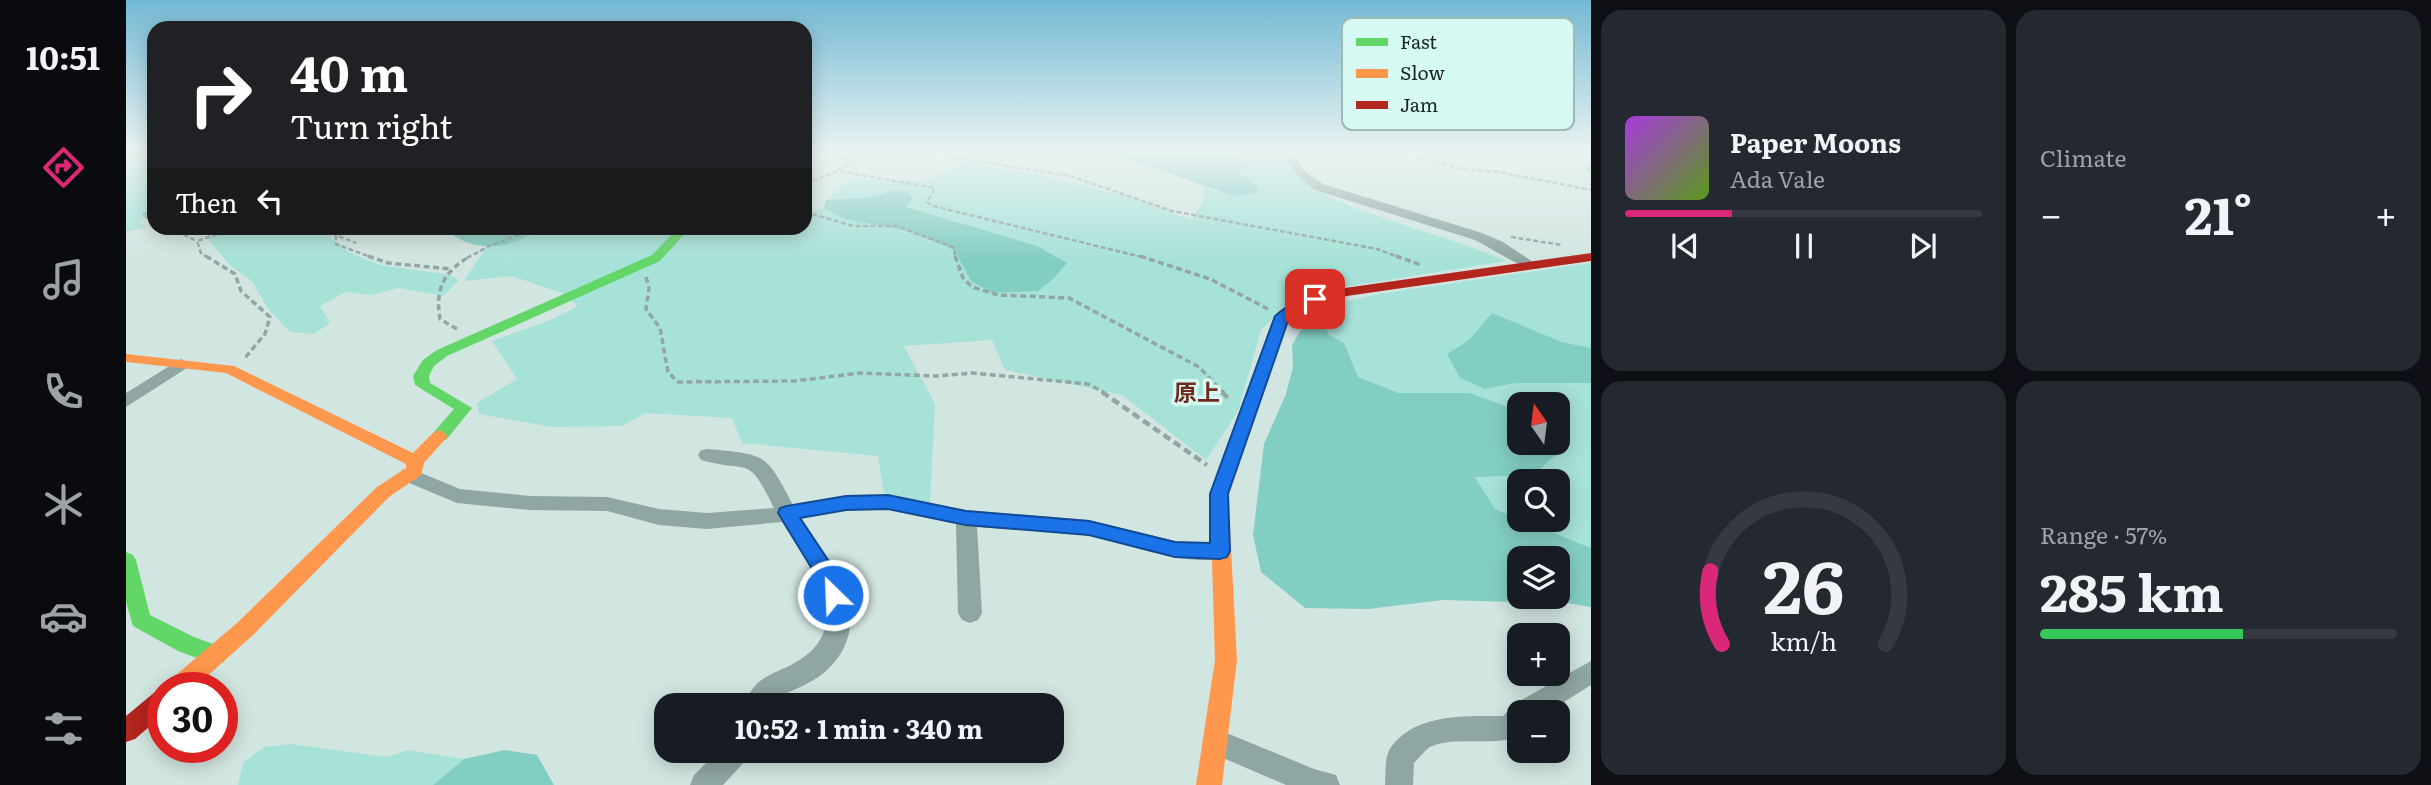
<!DOCTYPE html>
<meta charset="utf-8">
<style>
body{margin:0;font-family:Literata,"Noto Sans JP",serif;background:#242831;color:#f1f3f6;height:100vh;display:flex;flex-direction:column;font-size:26px;white-space:nowrap}
*{box-sizing:border-box;margin:0}
p{font-size:23px;color:#9ea1a6}
.icon{flex:none;width:38px;height:38px;fill:none;stroke:currentColor;stroke-width:2;stroke-linecap:round;stroke-linejoin:round}
.map{position:relative;flex:1;overflow:hidden}
.drawer{display:flex;flex-direction:column;gap:10px;padding:10px;background:#0d0f14;width:840px}
.drawer>*{flex:none}
.top-card{position:absolute;left:21px;top:21px;width:665px;height:214px;border-radius:21px;box-shadow:0 4px 18px #0003;background:#202124;color:#fff;overflow:hidden}
.needle{width:46px;rotate:346deg}
.buttons{position:absolute;left:1381px;top:392px;display:grid;gap:14px}
.buttons a{display:grid;place-items:center;width:63px;height:63px;border-radius:14px;background:#171b24;box-shadow:0 4px 18px #0003;font-size:35px}
.speed{position:absolute;left:21px;top:672px;display:flex;gap:14px;font-size:35px;font-weight:700;text-align:center}
.speed>*{display:grid;place-content:center;width:91px;height:91px;border-radius:50%;background:#171b24;box-shadow:0 4px 18px #0003;line-height:1}
.speed .limit{border:10px solid #d22;background:#fff;color:#111}
.pin{position:absolute;display:grid;place-items:center;width:60px;height:60px;color:#fff;margin:-30px;border-radius:14px;box-shadow:0 4px 10px #0006}
.me{position:absolute;width:77px;margin:-38px;rotate:336deg;stroke-linejoin:round;filter:drop-shadow(0 0 5px #0008)}
.turn{display:flex;align-items:center;gap:24px;height:147px;padding:0 28px;font-size:32px}
.turn .icon{width:91px;height:91px;stroke-width:2.5}
.turn b{display:block;font-size:49px;line-height:60px}
.then{display:flex;align-items:center;height:66px;padding:0 28px;background:#0003;gap:14px;font-size:26px}
.big{font-size:52px;font-weight:700;line-height:1.1}
.drawer .card{flex:1;display:flex;flex-direction:column;justify-content:center;gap:10px;min-width:0;padding:0 24px;border-radius:21px;background:#242831}
.drawer .dial{align-items:center;gap:0}
.dial svg{height:182px;overflow:visible;fill:none;stroke:#363941;stroke-width:7;stroke-linecap:round;text-anchor:middle}
.dial text{fill:#f1f3f6;stroke:none}
.song{display:flex;align-items:center;gap:21px}
.cover{width:84px;height:84px;border-radius:10px;background:linear-gradient(135deg,hsl(280 70% 55%),hsl(90 70% 35%))}
.played{height:7px;border-radius:4px;background:linear-gradient(90deg,#db2777 30%,#363941 30%)}
.keys{display:flex;justify-content:space-around;direction:ltr}
.heat{display:flex;justify-content:space-between;align-items:center;font-size:38px;direction:ltr}
.charge{height:10px;border-radius:5px;background:linear-gradient(90deg,#34c759 57%,#363941 0)}
.drawer .tiles{flex:1;display:grid;gap:10px;grid-template-columns:repeat(2,1fr)}
.trip{position:absolute;left:528px;top:693px;width:410px;height:70px;border-radius:21px;background:#171b24;box-shadow:0 4px 18px #0003;font-weight:700;line-height:70px;text-align:center}
main{display:flex;flex:1;min-height:0}
.menu{display:flex;flex-direction:column;width:126px;justify-content:space-around;align-items:center;background:#090b0e;color:#9ea1a6}
.menu .icon{width:49px;height:49px}
.menu .on{color:#db2777}
.menu b{font-size:32px;color:#f1f3f6}
.map>svg:first-child{display:block}
.green{fill:#a6e2d8}
.forest{fill:#83cec3;fill-rule:evenodd}
.lines{fill:none;stroke-linecap:round;stroke-linejoin:round}
.path-far2{stroke:#93a6a3;stroke-width:2.5;stroke-dasharray:5 2.5;stroke-linecap:butt}
.path-far1{stroke:#93a6a3;stroke-width:3.5;stroke-dasharray:6 3.5;stroke-linecap:butt}
.path{stroke:#93a6a3;stroke-width:4.5;stroke-dasharray:8 4.5;stroke-linecap:butt}
.street{fill:#8fa6a2;fill-rule:evenodd}
.fast{fill:#63d668;fill-rule:evenodd}
.slow{fill:#ff974d;fill-rule:evenodd}
.jam{fill:#b3261e;fill-rule:evenodd}
.route{fill:#1a73e8;stroke:#114b97;stroke-width:2}
.labels{text-anchor:middle;dominant-baseline:central;stroke-width:7;stroke-linejoin:round;paint-order:stroke}
.quarter-label{font-size:23px;font-weight:bold;fill:#6e2a1d;stroke:#d6faf3}
.key{fill:#d6faf3;stroke:#9dbab5;stroke-width:2}
.key-label{font-size:19px;fill:#192624}
</style>
<main>
<nav class="menu">
<b>10:51</b>
<svg class="icon on" aria-label="directions" viewBox="0 0 24 24"><path d="M12 3l9 9-9 9-9-9zM9 14v-3h6M13 9l2 2-2 2"/></svg>
<svg class="icon" aria-label="music" viewBox="0 0 24 24"><path d="M9 18V5l10-2v13"/><circle cx="6" cy="18" r="3"/><circle cx="16" cy="16" r="3"/></svg>
<svg class="icon" aria-label="phone" viewBox="0 0 24 24"><path d="M5 4h4l2 5-3 2q2 4 5 5l2-3 5 2v4C11 20 4 13 5 4z"/></svg>
<svg class="icon" aria-label="climate" viewBox="0 0 24 24"><path d="M12 3v18M4 7l16 10M4 17L20 7"/></svg>
<svg class="icon" aria-label="car" viewBox="0 0 24 24"><path d="M5 17H2v-5l4-1 3-4h7l3 4 3 1v5h-3M9 17h6M6 11h13"/><circle cx="7" cy="17" r="2"/><circle cx="17" cy="17" r="2"/></svg>
<svg class="icon" aria-label="filters" viewBox="0 0 24 24"><path d="M4 7h16M4 17h16"/><circle cx="9" cy="7" r="2"/><circle cx="15" cy="17" r="2"/></svg>
</nav>
<div class="map">
<svg width="1465" height="785" viewBox="0 0 1465 785">
<rect width="100%" height="100%" fill="#d1e5e1"/>
<path class="green" d="M0,150h28v62l-15,9 8,6 -21,5z
M1101,150h42c23,13 43,40 69,51 55,23 113,36 168,60l-200,32 -16,9 -29,28 -23,81 -32,49 -84,-65 -117,-25 -13,-30 -88,6 31,58 -5,99 -46,-10 -6,-37 -136,-13 -10,-25 -86,-5 -24,13 -70,1 -73,-13 -2,-11 40,-24 -25,-38 61,-22 25,-13 -16,-13 -50,-17 -48,5 21,-32 42,-12 14,-9h264v-18l6,3 13,-5 20,11 64,12 33,13 14,7 17,30 -16,-58 -51,-17 -12,-16 -21,7 -46,3 24,-20 76,1 37,-18 73,11 93,23 63,23 12,-21 -1,-11 29,8 25,-11 -21,-13 15,-9z
M110,228h74l17,5 21,19 32,13 70,10 9,5 -16,16 -44,-8 -28,7 -26,-3 -25,14 10,17 -16,11 -24,-2 -21,-22 -17,-29 -21,-15 -24,-28z
M1465,263v85l-29,-6 -70,-29 -23,27 16,49 31,-6h75v165l-70,-28h37v-39h-39v38l-25,-10 -19,-33 60,-2 30,-28 -7,-7v-35h-39v7l-49,-18h-71l-41,-16 -14,-34 -15,-8 -12,-21 12,-9 49,-11z
M165,744l96,13 21,-7 56,9 -31,26h-195l5,-22 21,-16z"/>
<path class="forest" d="M961,150h140l25,14 -15,8 20,13v8l-25,3 -89,-32z
M767,190l15,2 5,7 -7,8 131,39 30,17 -14,16 -15,12 -46,2 -21,-12 -16,-30 -14,-7 -33,-13 -64,-12 -20,-11 2,-8 46,-3z
M317,228h98c-32,23 -67,26 -98,0z
M1366,313l70,29 29,6v35h-75l-31,6 -25,-11 -13,-24 22,-14z
M1194,319l9,16 15,8 14,34 41,16h71l49,18v32h39v-4l7,7 -31,29 -59,2 20,32 96,39v59l-42,-7 -36,2 -70,-2 -75,9 -63,-1 -44,-36 -8,-37 11,-91 22,-50 7,-27 -1,-22 9,-15zM1432,558v39h-39v-39z
M379,750l32,5 17,30h-121l31,-26z"/>
<g class="lines">
<path class="path-far2" d="M691,150l37,11 -16,9
M781,150l163,26 102,35 205,38 24,9
M1265,150l70,19 37,3 93,18
M679,184l33,-13 97,17 -8,14 6,4 213,52
M28,209l-11,6 11,7
M679,212l48,14h43l57,21 3,11
M44,228l27,13
M192,228l38,15
M210,235v9l37,14
M1385,237l51,8
M82,258l-7,-5 -4,-12 38,-13
M341,258l24,-13 31,-11"/>
<path class="path-far1" d="M80,256l29,18 6,17 29,26 -5,17 -21,25
M242,256l20,7 62,6
M829,256l8,22 9,9 26,8 71,3 130,69 25,26
M1014,256l70,23 58,30
M1270,256l25,9
M520,277l3,11 -3,21 14,19 8,44 10,10 117,-1 65,-8 76,3 36,-3 116,11 17,9
M331,329l-17,-10c-5,-31 3,-46 30,-63"/>
<path class="path" d="M976,392l105,73
M1096,392l9,9"/>
<path class="street" d="M1151,150h11l19,23 16,11 159,49 21,9 36,24 -2,3c-14,2 -49,-24 -65,-30l-157,-49 -16,-13z
M55,359l8,5 -2,4 -61,39v-14z
M582,449c59,6 57,3 85,56l53,-9 42,-1 78,15 123,10 86,21 53,4 3,6 -3,6c-39,12 -99,-14 -138,-21 -37,-6 -76,-6 -113,-9l5,86 -4,7 -8,3 -8,-3 -4,-7 -2,-89 -68,-15 -42,1 -45,8c31,47 79,104 24,154 -14,12 -37,20 -53,28l-2,5h-26c11,-27 22,-28 47,-40 70,-36 19,-98 -9,-143l-75,7 -48,-4 -52,-14 -78,-1 -72,-7 -55,-23 -3,-5 3,-5 7,-2 51,21 69,7 78,1 52,12 48,4 67,-5c-27,-55 -22,-34 -73,-48l-3,-5 3,-5z
M1465,661v24l-43,27h-29l-1,25c-23,9 -67,-1 -88,10 -5,3 -11,11 -16,16l-1,22h-28c1,-12 -1,-28 6,-38 25,-34 74,-31 112,-31l13,-13z
M1091,729l97,40 22,6 4,10h-54l-79,-34 -4,-9 4,-9z
M592,751h32l-4,9 -23,25h-33l4,-10z"/>
<path class="fast" d="M1465,165v7l-4,-1 -1,-3z
M552,228h12l-30,33 -213,95 -13,10 -5,10 1,7 42,25 -26,32h-12l-2,-4 2,-4 20,-23 -39,-24 -2,-9 10,-16 14,-10 215,-95z
M0,552l7,3 3,5 14,55 44,22 30,11 3,7 -3,7 -8,3 -38,-14 -45,-25 -7,-24z"/>
<path class="slow" d="M0,354l108,12 179,87 21,-21 6,-2 8,6 -24,27 -3,12 -32,22 -136,138 -59,53h-28l3,-7 68,-58 140,-136 29,-19v-4l-180,-91 -100,-11z
M1119,416l8,5 -25,73 9,166 -15,125h-26l19,-125 -5,-166 27,-73z"/>
<path class="jam" d="M1465,253v8l-258,37 -30,10 -15,10 -35,103 -8,5 -8,-5 40,-108 16,-11 38,-12z
M37,689v26l-28,24 -9,3v-26l29,-24z"/>
</g>
<linearGradient id="sky" x2="0" y2="1"><stop stop-color="#73b9d3"/><stop offset="0.58" stop-color="#eaf3f2"/><stop offset="1" stop-color="#eaf3f2" stop-opacity="0"/></linearGradient>
<rect width="1465" height="260" fill="url(#sky)"/>
<path class="route" d="M1189,295l7,4c-9,8 -23,12 -33,19l-61,176 2,57 -3,6 -7,2 -45,-2 -86,-22 -123,-10 -78,-16 -42,1 -46,8 34,51 10,26 -3,6 -8,3 -7,-3 -9,-24 -39,-64 2,-5 7,-2 59,-10 42,-1 78,16 123,10 86,21 35,1v-49l65,-178 18,-14z"/>
<g class="labels">
<g class="quarter-label">
<text x="1071" y="391">原上</text>
</g>
</g>
<rect x="1216" y="18" width="232" height="112" rx="10" class="key"/>
<rect x="1230" y="38" width="32" height="8" fill="#63d668"/>
<rect x="1230" y="69" width="32" height="9" fill="#ff974d"/>
<rect x="1230" y="101" width="32" height="8" fill="#b3261e"/>
<g class="key-label">
<text x="1274" y="49">Fast</text>
<text x="1274" y="80">Slow</text>
<text x="1274" y="112">Jam</text>
</g>
</svg>
<div class="buttons">
<a><svg class="needle" viewBox="-14 -14 28 28"><path d="M0-13l5 13h-10z" fill="#e53935"/><path d="M0 13l5-13h-10z" fill="#9ea1a6"/></svg></a>
<a><svg class="icon" aria-label="search" viewBox="0 0 24 24"><circle cx="10" cy="10" r="6"/><path d="M15 15l6 6"/></svg></a>
<a><svg class="icon" aria-label="layers" viewBox="0 0 24 24"><path d="M12 4l9 5-9 5-9-5zM3 14l9 5 9-5"/></svg></a>
<a>+</a>
<a>−</a>
</div>
<div class="speed"><div class="limit">30</div></div>
<div class="pin" style="left:1189px;top:299px;background:#d93025"><svg class="icon" aria-label="arrive" viewBox="0 0 24 24"><path d="M6 21V4h12l-3 4 3 4H6"/></svg></div>
<svg class="me" style="left:707px;top:595px" viewBox="-20 -20 40 40"><circle r="17" fill="#1a73e8" stroke="#fff" stroke-width="3"/><path d="M0-11L8 9 0 5-8 9z" fill="#fff"/></svg>
<div class="trip">10:52 · 1 min · 340 m</div>
<div class="top-card">
<div class="turn"><svg class="icon" aria-label="right" viewBox="0 0 24 24"><path d="M7 20v-9h11M14 6l5 5-5 5"/></svg><div><b>40 m</b>Turn right</div></div>
<div class="then">Then<svg class="icon" aria-label="left" viewBox="0 0 24 24"><path d="M17 20v-9H6M10 6l-5 5 5 5"/></svg></div>
</div>
</div>
<section class="drawer">
<div class="tiles">
<div class="card">
<div class="song"><i class="cover"></i><div><b>Paper Moons</b><p>Ada Vale</p></div></div>
<div class="played"></div>
<div class="keys"><svg class="icon" aria-label="previous" viewBox="0 0 24 24"><path d="M18 5L8 12l10 7zM5 5v14"/></svg><svg class="icon" aria-label="pause" viewBox="0 0 24 24"><path d="M8 5v14M16 5v14"/></svg><svg class="icon" aria-label="next" viewBox="0 0 24 24"><path d="M6 5l10 7-10 7zM19 5v14"/></svg></div>
</div>
<div class="card"><p>Climate</p>
<div class="heat"><a>−</a><b class="big">21°</b><a>+</a></div>
</div>
<div class="card dial"><svg viewBox="0 0 100 80">
<path d="M14 69A42 42 0 1 1 86 69"/>
<path d="M14 69A42 42 0 0 1 9 37" stroke="#db2777"/>
<text x="50" y="56" font-size="32" font-weight="700">26</text>
<text x="50" y="72" font-size="11">km/h</text>
</svg></div>
<div class="card"><p>Range · 57%</p><b class="big">285 km</b><div class="charge"></div></div>
</div>
</section>
</main>
